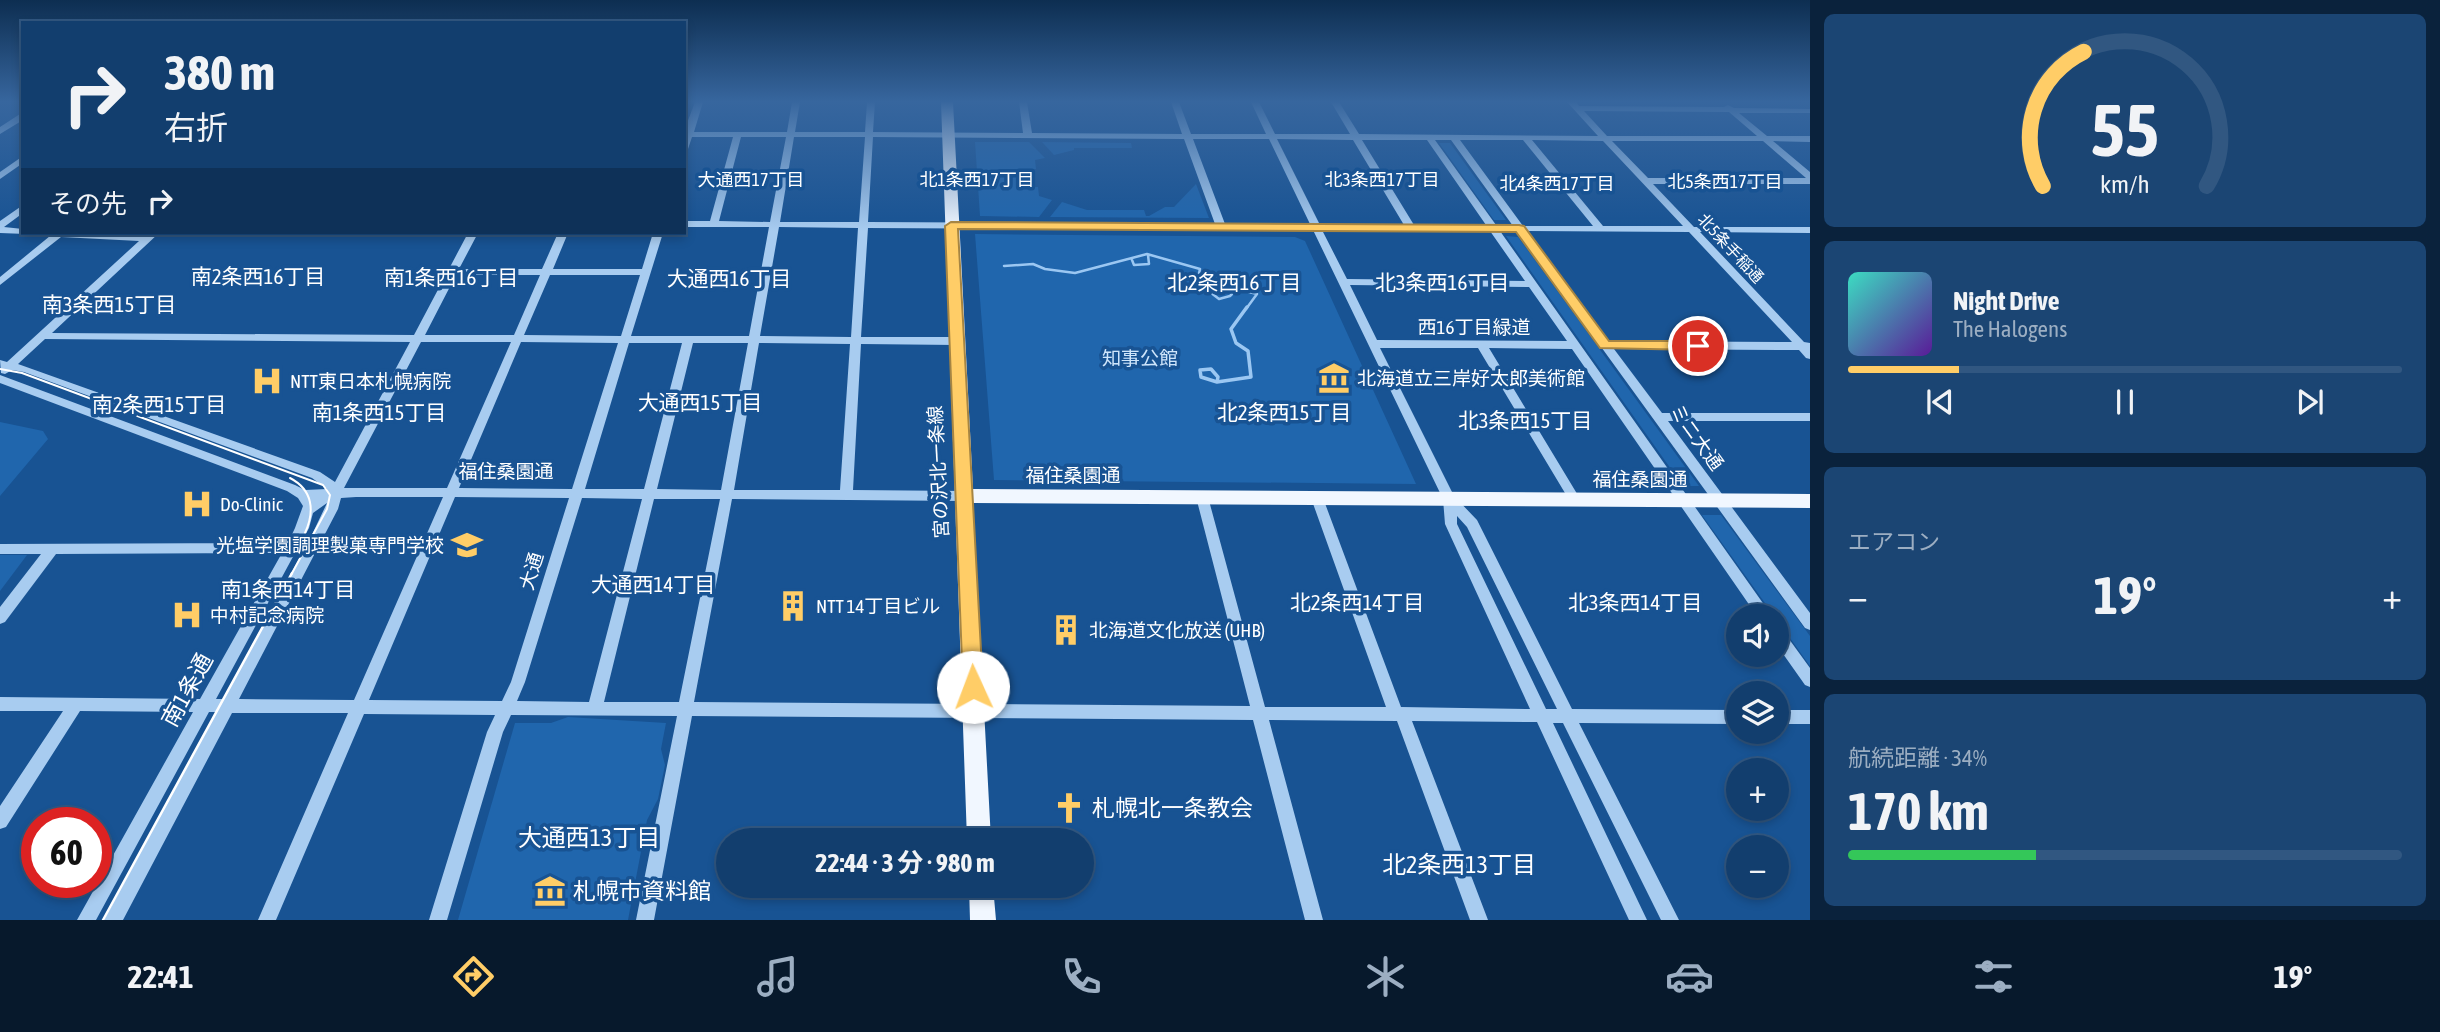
<!DOCTYPE html>
<html lang="ja">
<meta charset="utf-8">
<style>
body{margin:0;font-family:"Asap Condensed","Noto Sans JP",sans-serif;background:#1b4573;color:#f1f3f6;height:100vh;display:flex;flex-direction:column;font-size:26px;white-space:nowrap}
*{box-sizing:border-box;margin:0}
p{font-size:23px;color:#9caec2}
.icon{flex:none;width:38px;height:38px;fill:none;stroke:currentColor;stroke-width:2;stroke-linecap:round;stroke-linejoin:round}
.map{position:relative;flex:1;overflow:hidden}
.sheet{display:flex;flex-direction:column;gap:14px;padding:14px;background:#0a223c;width:630px}
.sheet>*{flex:none}
.top-card{position:absolute;left:21px;top:21px;width:665px;height:214px;border-radius:0px;box-shadow:0 4px 10px #0003,0 0 0 2px #315781;background:#123e6e;color:#f1f3f6;overflow:hidden}
.tools{position:absolute;left:1726px;top:604px;display:grid;gap:14px}
.tools a{display:grid;place-items:center;width:63px;height:63px;border-radius:50%;background:#123e6e;box-shadow:0 4px 10px #0003,0 0 0 2px #315781;font-size:35px}
.speed{position:absolute;left:21px;top:807px;display:flex;gap:14px;font-size:35px;font-weight:700;text-align:center}
.speed>*{display:grid;place-content:center;width:91px;height:91px;border-radius:50%;background:#123e6e;box-shadow:0 4px 10px #0003,0 0 0 2px #315781;line-height:1}
.speed .limit{border:10px solid #d22;background:#fff;color:#111}
.pin{position:absolute;display:grid;place-items:center;width:60px;height:60px;color:#fff;margin:-30px;border:4px solid #fff;border-radius:50%;box-shadow:0 2px 7px #0007}
.me{position:absolute;width:77px;margin:-38px;rotate:358deg;stroke-linejoin:round;filter:drop-shadow(0 0 5px #0008)}
.turn{display:flex;align-items:center;gap:24px;height:147px;padding:0 28px;font-size:32px}
.turn .icon{width:91px;height:91px;stroke-width:2.5}
.turn b{display:block;font-size:49px;line-height:60px}
.then{display:flex;align-items:center;height:66px;padding:0 28px;background:#0003;gap:14px;font-size:26px}
.big{font-size:52px;font-weight:700;line-height:1.1}
.sheet .widget{flex:1;display:flex;flex-direction:column;justify-content:center;gap:10px;min-width:0;padding:0 24px;border-radius:10px;background:#1b4573}
.sheet .dial{align-items:center;gap:0}
.dial svg{height:182px;overflow:visible;fill:none;stroke:#315781;stroke-width:7;stroke-linecap:round;text-anchor:middle}
.dial text{fill:#f1f3f6;stroke:none}
.song{display:flex;align-items:center;gap:21px}
.cover{width:84px;height:84px;border-radius:10px;background:linear-gradient(135deg,hsl(170 70% 55%),hsl(270 70% 35%))}
.played{height:7px;border-radius:4px;background:linear-gradient(90deg,#ffcd67 20%,#315781 20%)}
.keys{display:flex;justify-content:space-around;direction:ltr}
.heat{display:flex;justify-content:space-between;align-items:center;font-size:38px;direction:ltr}
.charge{height:10px;border-radius:5px;background:linear-gradient(90deg,#34c759 34%,#315781 0)}
.trip{position:absolute;left:716px;top:828px;width:378px;height:70px;border-radius:35px;background:#123e6e;box-shadow:0 4px 10px #0003,0 0 0 2px #315781;font-weight:700;line-height:70px;text-align:center}
.menu{display:flex;height:112px;justify-content:space-around;align-items:center;background:#07192c;color:#9caec2}
.menu .icon{width:49px;height:49px}
.menu .active{color:#ffcd67}
.menu b{font-size:32px;color:#f1f3f6}
main{display:flex;flex:1;min-height:0}
.map>svg:first-child{display:block}
.green{fill:#2066ad}
.lines{fill:none;stroke-linecap:round;stroke-linejoin:round}
.stream-far1{stroke:#9bc7f2;stroke-width:2.5}
.stream{stroke:#9bc7f2;stroke-width:3.5}
.minor{fill:#a8ccf0;fill-rule:evenodd}
.major{fill:#f1f7ff;fill-rule:evenodd}
.tram-far1{stroke:#fff;stroke-width:2}
.tram{stroke:#fff;stroke-width:2.5}
.route{fill:#ffcd67;stroke:#a68543;stroke-width:2}
.labels{text-anchor:middle;dominant-baseline:central;stroke-width:7;stroke-linejoin:round;paint-order:stroke}
.far-street-label{font-size:16px;fill:#fff;stroke:#185393}
.far-neighbourhood-label{font-size:18px;fill:#fff;stroke:#185393}
.street-label{font-size:19px;fill:#fff;stroke:#185393}
.park-label{font-size:19px;fill:#cfe5fb;stroke:#185393}
.poi-label{font-size:19px;fill:#fff;stroke:#185393;text-anchor:start}
.neighbourhood-label{font-size:21px;fill:#fff;stroke:#185393}
.near-street-label{font-size:23px;fill:#fff;stroke:#185393}
.near-poi-label{font-size:23px;fill:#fff;stroke:#185393;text-anchor:start}
.near-neighbourhood-label{font-size:24px;fill:#fff;stroke:#185393}
</style>
<main>
<div class="map">
<svg width="1810" height="920" viewBox="0 0 1810 920">
<rect width="100%" height="100%" fill="#185393"/>
<path class="green" d="M975,142h54l16,16 -10,2 1,9 -12,1 2,17h12l1,9 13,4 -13,17 -59,-1z
M1042,142l89,1 1,5h-58v2l-20,5z
M1439,143h11l56,77h-12z
M1196,184l13,34 -159,-1 12,-15 25,8h57l2,6h3l16,-9h9z
M975,234l320,3 10,4 111,243 -422,-4z
M1506,236l12,1 181,249h-16z
M0,422l43,9 5,8 -48,57z
M1702,515h19l89,121v30z
M0,555h27l-27,36z
M568,717l98,6 -5,26 4,16 -7,34 -11,21 -19,100h-170l57,-197h36z"/>
<g class="lines">
<path class="stream-far1" d="M1132,260l2,5 15,-1 -1,-9
M1004,266l29,-2 12,5 30,4 72,-19 53,15 -3,13 22,17 11,-3 7,-7 20,5 -11,15"/>
<path class="stream" d="M1211,369l7,8 -1,5 -16,-5 -1,-7z
M1217,382l34,-5 -3,-26 -12,-8 -5,-14 16,-22"/>
<path class="minor" d="M695,102h8l-9,30h93l5,-30h8l-5,30h70l2,-30h8l-2,30 150,1 -4,-31h8l5,31 150,1 -11,-32h8l12,32h75l-15,-32h8l16,32h75l-19,-32h8l20,32 239,2 -31,-34h9l3,4 145,1 4,-2 6,3 76,1v4h-71l28,23h43v6l-37,-1 37,31v12h-157l41,43h116v6l-110,-1 104,110 6,1v16l-4,-1 -7,-8 -185,-1 48,64h148v8h-142l142,192v17l-5,-2 -288,-397h-17l272,385h-15l-185,-267 -83,-1 90,149 2,3 -2,3h-8l-93,-155h-98l74,148 23,24 95,189 166,1v14l-159,-1 100,197h-18l-98,-197h-10l94,197h-18l-92,-198 -125,-1 76,199h-18l-73,-199 -128,-1 54,200h-18l-52,-200 -561,-4 -38,204h-18l41,-204 -166,-1 -8,17 -56,188h-18l58,-188 8,-17 -131,-1 -88,206h-18l90,-207h-116l-109,207h-19l112,-208h-7l-113,208h-19l116,-208 -113,-1 -74,116 -6,2v-23l63,-95h-63v-14l200,2 82,-146 -226,1 -51,68 -5,2v-17l41,-53h-41v-10l288,-1 7,-15 8,-22 -5,-8 -11,-7 -287,-108v-8l295,110 10,5 22,-1 -15,-11 -288,-106 -12,-2 -7,4 -4,-1 -1,-13 7,2 132,-121 -78,-4 -61,48v-8l50,-41 -13,-1 -2,-2 110,3 4,-3h10l-107,100 362,2 54,-102h10l-19,36h83l16,-36h10l-15,36h89l11,-36h10l-32,103h118l20,-109h-85v-6h26l23,-84h-41l-4,12 -4,3v-21zM1584,111l145,1 28,24h-150zM741,137h45l-16,85 -51,-1zM794,137h71l-6,85h-79zM873,137l311,2 31,85 -347,-2zM1193,139h76l41,85h-85zM1277,139l76,1 51,85h-84zM1362,140h65l59,85h-72zM1435,140h16l62,86 -17,-1zM1460,140h63l70,86h-70zM1532,140l71,1 80,85h-80zM1612,141h151l43,37h-158zM779,227l79,1 -7,109 -91,-1zM868,228l445,2 130,269 2,25 85,185 -129,-2 -78,-209 -2,-3h-8l-2,3 75,209h-121l-57,-210 -2,-3h-8l-2,3 54,209 -556,-4 38,-203 232,2 4,-2 2,-3 -2,-3 -4,-2 -111,-1 8,-146 95,1 5,-4 -5,-4h-95zM1322,230l168,1 35,50 -178,-2zM1527,231l162,1 103,110 -183,-1zM456,275h84l-26,60h-89zM550,275h90l-19,61 -97,-1zM1350,285l179,2 38,54 -190,-1zM45,339l365,3 -75,140 -15,-10 -302,-108zM421,342h90l-64,146h-103zM521,342l97,1 -46,146 -113,-1zM629,343h53l-38,146h-59zM693,343h55l-27,147 -64,-1zM759,343l91,1 -10,146h-106zM356,497h87l-89,203 -115,-1 99,-190 3,-11zM455,497l114,1 -58,184 -9,19 -133,-1zM582,498l60,1 -53,203 -72,-1 8,-19zM654,499h66l-41,203h-75zM327,503l-19,40h-7l8,-15 4,-15zM1457,516l10,11 90,182h-11l-89,-185zM295,553h7l-79,146h-7z
M20,114h3v6l-23,14v-7z
M23,156v7l-23,16v-7z
M23,205v8l-19,14 19,2v4h4l-1,1 -26,-1v-12z
M1776,626l5,2 29,40v19l-5,-2 -29,-41z
M1776,710h34v14h-34z"/>
<path class="major" d="M941,102h12l20,387 837,5v14l-837,-5 18,337h-24z
M969,886h24l3,34h-26z"/>
<path class="tram-far1" d="M0,369l22,4 301,112 7,10 -3,14 -36,66
M290,478c23,12 25,33 15,55"/>
<path class="tram" d="M103,920l189,-347"/>
</g>
<linearGradient id="sky" x2="0" y2="1"><stop stop-color="#0d2e51"/><stop offset="0.44" stop-color="#37669e"/><stop offset="1" stop-color="#37669e" stop-opacity="0"/></linearGradient>
<rect width="1810" height="231" fill="url(#sky)"/>
<path class="route" d="M951,222l568,3 5,1 85,115h89l7,5 -7,4 -98,-2 -84,-116 -558,-3 25,458 -3,6 -7,3 -7,-3 -3,-6 -18,-461z"/>
<defs>
<symbol id="museum-bare" viewBox="-9 -9 18 18"><path d="M0-6L6-3V-2H-6V-3ZM-5-1h2V3h-2ZM-1-1h2V3h-2ZM3-1h2V3H3ZM-6 4H6V6H-6Z" fill="#ffcd67" stroke="#185393" stroke-width="2.5" paint-order="stroke"/></symbol>
<symbol id="hospital-bare" viewBox="-9 -9 18 18"><path d="M-5-5h3v3.5h4V-5h3V5h-3V1.5h-4V5h-3Z" fill="#ffcd67" stroke="#185393" stroke-width="2.5" paint-order="stroke"/></symbol>
<symbol id="university-bare" viewBox="-9 -9 18 18"><path d="M0-5L7-2L0 1L-7-2ZM-4 1L0 2.5L4 1V4Q0 6-4 4Z" fill="#ffcd67" stroke="#185393" stroke-width="2.5" paint-order="stroke"/></symbol>
<symbol id="building-bare" viewBox="-9 -9 18 18"><path d="M-4-6H4V6H1V3H-1V6H-4ZM-2.5-4.3h1.7v1.8h-1.7ZM.8-4.3h1.7v1.8H.8ZM-2.5-1h1.7V.8h-1.7ZM.8-1h1.7V.8H.8Z" fill="#ffcd67" stroke="#185393" stroke-width="2.5" paint-order="stroke"/></symbol>
<symbol id="church-bare" viewBox="-9 -9 18 18"><path d="M-1.2-6h2.4v3.5h3.3v2.4h-3.3V6h-2.4V-.1h-3.3v-2.4h3.3Z" fill="#ffcd67" stroke="#185393" stroke-width="2.5" paint-order="stroke"/></symbol>
</defs>
<g fill-rule="evenodd">
<use href="#museum-bare" x="1312" y="356" width="44" height="44"/>
<use href="#hospital-bare" x="245" y="359" width="44" height="44"/>
<use href="#hospital-bare" x="175" y="482" width="44" height="44"/>
<use href="#university-bare" x="445" y="523" width="44" height="44"/>
<use href="#building-bare" x="771" y="584" width="44" height="44"/>
<use href="#hospital-bare" x="165" y="593" width="44" height="44"/>
<use href="#building-bare" x="1044" y="608" width="44" height="44"/>
<use href="#church-bare" x="1047" y="786" width="44" height="44"/>
<use href="#museum-bare" x="528" y="869" width="44" height="44"/>
</g>
<g class="labels">
<g class="far-street-label">
<text transform="translate(1731 248) rotate(47)">北5条手稲通</text>
</g>
<g class="far-neighbourhood-label">
<text x="751" y="179">大通西17丁目</text>
<text x="977" y="179">北1条西17丁目</text>
<text x="1382" y="179">北3条西17丁目</text>
<text x="1725" y="181">北5条西17丁目</text>
<text x="1557" y="183">北4条西17丁目</text>
</g>
<g class="street-label">
<text x="1474" y="327">西16丁目緑道</text>
<text transform="translate(1697 437) rotate(54)">ミニ大通</text>
<text x="506" y="471">福住桑園通</text>
<text transform="translate(938 472) rotate(-93)">宮の沢北一条線</text>
<text x="1073" y="475">福住桑園通</text>
<text x="1640" y="479">福住桑園通</text>
<text transform="translate(531 571) rotate(-73)">大通</text>
</g>
<g class="park-label">
<text x="1140" y="358">知事公館</text>
</g>
<g class="poi-label">
<text x="1357" y="378">北海道立三岸好太郎美術館</text>
<text x="290" y="381">NTT東日本札幌病院</text>
<text x="220" y="504">Do-Clinic</text>
<text x="444" y="545" text-anchor="end">光塩学園調理製菓専門学校</text>
<text x="816" y="606">NTT 14丁目ビル</text>
<text x="210" y="615">中村記念病院</text>
<text x="1089" y="630">北海道文化放送 (UHB)</text>
</g>
<g class="neighbourhood-label">
<text x="258" y="276">南2条西16丁目</text>
<text x="451" y="277">南1条西16丁目</text>
<text x="729" y="278">大通西16丁目</text>
<text x="1234" y="282">北2条西16丁目</text>
<text x="1442" y="282">北3条西16丁目</text>
<text x="109" y="304">南3条西15丁目</text>
<text x="700" y="402">大通西15丁目</text>
<text x="159" y="404">南2条西15丁目</text>
<text x="379" y="412">南1条西15丁目</text>
<text x="1284" y="412">北2条西15丁目</text>
<text x="1525" y="420">北3条西15丁目</text>
<text x="653" y="584">大通西14丁目</text>
<text x="288" y="589">南1条西14丁目</text>
<text x="1357" y="602">北2条西14丁目</text>
<text x="1635" y="602">北3条西14丁目</text>
</g>
<g class="near-street-label">
<text transform="translate(187 690) rotate(-61)">南1条通</text>
</g>
<g class="near-poi-label">
<text x="1092" y="808">札幌北一条教会</text>
<text x="573" y="891">札幌市資料館</text>
</g>
<g class="near-neighbourhood-label">
<text x="589" y="837">大通西13丁目</text>
<text x="1459" y="864">北2条西13丁目</text>
</g>
</g>
</svg>
<div class="tools">
<a><svg class="icon" aria-label="sound" viewBox="0 0 24 24"><path d="M4 9h4l5-4v14l-5-4H4zM17 9q2 3 0 6"/></svg></a>
<a><svg class="icon" aria-label="layers" viewBox="0 0 24 24"><path d="M12 4l9 5-9 5-9-5zM3 14l9 5 9-5"/></svg></a>
<a>+</a>
<a>−</a>
</div>
<div class="speed"><div class="limit">60</div></div>
<div class="pin" style="left:1698px;top:346px;background:#d93025"><svg class="icon" aria-label="arrive" viewBox="0 0 24 24"><path d="M6 21V4h12l-3 4 3 4H6"/></svg></div>
<svg class="me" style="left:973px;top:687px" viewBox="-20 -20 40 40"><circle r="19" fill="#fff"/><path d="M0-13L10 11 0 6-10 11z" fill="#ffcd67"/></svg>
<div class="trip">22:44 · 3 分 · 980 m</div>
<div class="top-card">
<div class="turn"><svg class="icon" aria-label="right" viewBox="0 0 24 24"><path d="M7 20v-9h11M14 6l5 5-5 5"/></svg><div><b>380 m</b>右折</div></div>
<div class="then">その先<svg class="icon" aria-label="right" viewBox="0 0 24 24"><path d="M7 20v-9h11M14 6l5 5-5 5"/></svg></div>
</div>
</div>
<section class="sheet">
<div class="widget dial"><svg viewBox="0 0 100 80">
<path d="M14 69A42 42 0 1 1 86 69"/>
<path d="M14 69A42 42 0 0 1 32 10" stroke="#ffcd67"/>
<text x="50" y="56" font-size="32" font-weight="700">55</text>
<text x="50" y="72" font-size="11">km/h</text>
</svg></div>
<div class="widget">
<div class="song"><i class="cover"></i><div><b>Night Drive</b><p>The Halogens</p></div></div>
<div class="played"></div>
<div class="keys"><svg class="icon" aria-label="previous" viewBox="0 0 24 24"><path d="M18 5L8 12l10 7zM5 5v14"/></svg><svg class="icon" aria-label="pause" viewBox="0 0 24 24"><path d="M8 5v14M16 5v14"/></svg><svg class="icon" aria-label="next" viewBox="0 0 24 24"><path d="M6 5l10 7-10 7zM19 5v14"/></svg></div>
</div>
<div class="widget"><p>エアコン</p>
<div class="heat"><a>−</a><b class="big">19°</b><a>+</a></div>
</div>
<div class="widget"><p>航続距離 · 34%</p><b class="big">170 km</b><div class="charge"></div></div>
</section>
</main>
<nav class="menu">
<b>22:41</b>
<svg class="icon active" aria-label="directions" viewBox="0 0 24 24"><path d="M12 3l9 9-9 9-9-9zM9 14v-3h6M13 9l2 2-2 2"/></svg>
<svg class="icon" aria-label="music" viewBox="0 0 24 24"><path d="M9 18V5l10-2v13"/><circle cx="6" cy="18" r="3"/><circle cx="16" cy="16" r="3"/></svg>
<svg class="icon" aria-label="phone" viewBox="0 0 24 24"><path d="M5 4h4l2 5-3 2q2 4 5 5l2-3 5 2v4C11 20 4 13 5 4z"/></svg>
<svg class="icon" aria-label="climate" viewBox="0 0 24 24"><path d="M12 3v18M4 7l16 10M4 17L20 7"/></svg>
<svg class="icon" aria-label="car" viewBox="0 0 24 24"><path d="M5 17H2v-5l4-1 3-4h7l3 4 3 1v5h-3M9 17h6M6 11h13"/><circle cx="7" cy="17" r="2"/><circle cx="17" cy="17" r="2"/></svg>
<svg class="icon" aria-label="filters" viewBox="0 0 24 24"><path d="M4 7h16M4 17h16"/><circle cx="9" cy="7" r="2"/><circle cx="15" cy="17" r="2"/></svg>
<b>19°</b>
</nav>
